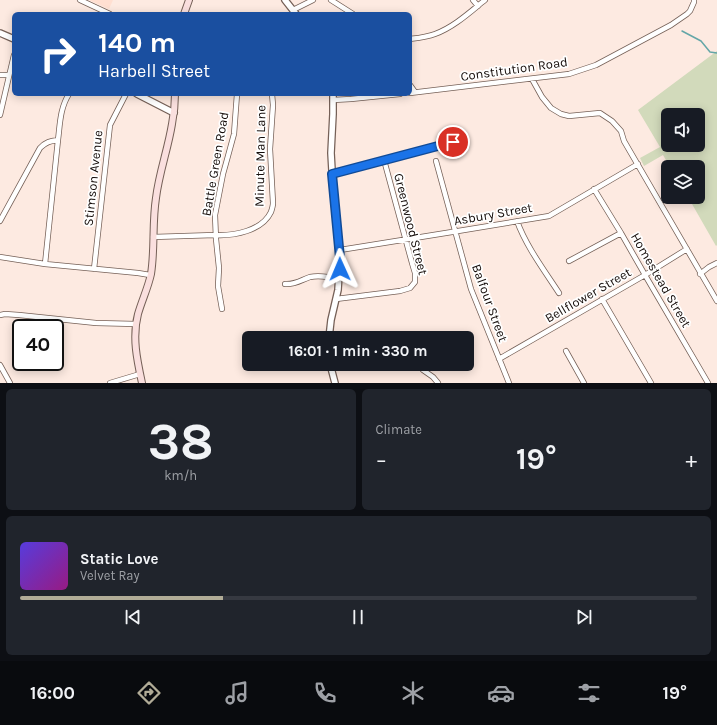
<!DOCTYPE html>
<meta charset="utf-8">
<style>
body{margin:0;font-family:Karla,sans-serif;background:#20242c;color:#f1f3f6;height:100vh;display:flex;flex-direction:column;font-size:15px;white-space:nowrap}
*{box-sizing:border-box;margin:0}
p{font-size:13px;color:#9ea1a6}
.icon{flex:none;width:22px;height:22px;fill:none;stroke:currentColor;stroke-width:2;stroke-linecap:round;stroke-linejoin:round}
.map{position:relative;height:383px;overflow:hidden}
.details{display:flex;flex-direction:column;gap:6px;padding:6px;background:#0d0f14;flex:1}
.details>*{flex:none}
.hud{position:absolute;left:12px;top:12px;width:400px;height:84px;border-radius:6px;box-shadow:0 2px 10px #0003;background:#1a4fa0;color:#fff;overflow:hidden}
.tools{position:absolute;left:661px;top:108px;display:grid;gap:8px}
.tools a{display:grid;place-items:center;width:44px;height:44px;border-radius:6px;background:#171b24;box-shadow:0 2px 10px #0003;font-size:20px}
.speed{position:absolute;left:12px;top:319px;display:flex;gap:8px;font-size:20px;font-weight:700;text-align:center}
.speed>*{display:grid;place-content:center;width:52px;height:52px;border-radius:50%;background:#171b24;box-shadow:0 2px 10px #0003;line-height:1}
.speed .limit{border:2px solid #111;border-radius:6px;background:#fff;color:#111}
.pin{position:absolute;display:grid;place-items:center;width:34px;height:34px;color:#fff;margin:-17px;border:2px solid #fff;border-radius:50%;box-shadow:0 1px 4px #0007}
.me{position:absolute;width:44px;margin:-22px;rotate:359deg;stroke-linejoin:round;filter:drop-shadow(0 0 3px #0008)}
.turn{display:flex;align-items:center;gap:14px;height:84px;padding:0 20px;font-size:18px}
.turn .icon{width:52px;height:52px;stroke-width:2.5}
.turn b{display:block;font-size:28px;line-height:34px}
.big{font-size:30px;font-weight:700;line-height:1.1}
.details .card{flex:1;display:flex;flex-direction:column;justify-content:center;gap:6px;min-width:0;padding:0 14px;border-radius:6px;background:#20242c}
.details .dial{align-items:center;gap:0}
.dial b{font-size:52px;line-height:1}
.song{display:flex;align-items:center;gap:12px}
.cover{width:48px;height:48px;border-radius:6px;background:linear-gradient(135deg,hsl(250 70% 55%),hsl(310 70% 35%))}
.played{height:4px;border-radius:2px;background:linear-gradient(90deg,#b1ac97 30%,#363941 30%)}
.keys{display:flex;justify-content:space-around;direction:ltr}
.heat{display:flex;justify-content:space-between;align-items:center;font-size:22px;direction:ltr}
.details .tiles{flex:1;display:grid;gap:6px;grid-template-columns:1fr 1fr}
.card:last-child{grid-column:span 2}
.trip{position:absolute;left:242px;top:331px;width:232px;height:40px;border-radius:6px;background:#171b24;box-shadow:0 2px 10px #0003;font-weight:700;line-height:40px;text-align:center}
.dock{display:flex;height:64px;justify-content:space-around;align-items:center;background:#090b0e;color:#9ea1a6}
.dock .icon{width:28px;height:28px}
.dock .current{color:#b1ac97}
.dock b{font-size:18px;color:#f1f3f6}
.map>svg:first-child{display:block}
.built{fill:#ffdfd1}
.green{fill:#d2dabb;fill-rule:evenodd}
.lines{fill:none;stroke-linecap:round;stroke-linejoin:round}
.stream{stroke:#64a6a7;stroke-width:1.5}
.minor-casing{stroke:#756057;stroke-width:6}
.tertiary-casing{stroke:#756057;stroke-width:8}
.secondary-casing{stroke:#756057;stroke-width:8}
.minor{stroke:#fff;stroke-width:4.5}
.tertiary{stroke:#fff;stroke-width:5.5}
.secondary{stroke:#fadfde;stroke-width:6}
.route-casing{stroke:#114b97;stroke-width:10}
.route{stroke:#1a73e8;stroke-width:7}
.labels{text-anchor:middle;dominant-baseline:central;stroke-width:3.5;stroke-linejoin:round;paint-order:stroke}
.street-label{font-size:13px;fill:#140c09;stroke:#fff}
</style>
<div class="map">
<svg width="717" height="383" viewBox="0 0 717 383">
<rect width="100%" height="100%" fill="#fdeae1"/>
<path class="built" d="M89,0h24l-4,9z"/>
<path class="green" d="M717,51v194l-1,1 -28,-49h10v-30h-28l-7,-12 -19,11 -4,-8 20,-11 -22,-37zM668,115h30v30h-30z"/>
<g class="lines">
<path class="stream" d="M682,31l19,10 9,11 7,1"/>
<defs>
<path id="minor" d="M80,0l30,14
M331,0l22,14
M473,0l5,6
M293,10l20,-10
M410,39c8,-1 17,-2 25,-5 19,-7 35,-22 50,-34
M0,75h9
M532,79l10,18 9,11 10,6 8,2 31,-3 12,8 9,10 3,10 93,160
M410,85l5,7
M410,93l159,-19 27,-9 75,-40 16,-11 3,-3 4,-9v-2
M333,100l18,-1 49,-5
M0,115l14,-60
M436,161l35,128 38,94
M332,174l132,-35
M594,189l27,44 24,42 63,108
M0,221l40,-73c6,-6 10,-7 18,-8 2,-16 2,-32 11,-46
M517,221c9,25 27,49 42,72
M153,237l62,-2c19,1 47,-4 56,-23 1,-3 2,-6 2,-9l-3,-54 3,-44 -1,-11
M340,250l112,-18 97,-16 89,-52
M0,257l45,7 93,9 12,2
M569,261l52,-28
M45,264l13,-124
M94,269l16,-144 16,-31
M700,274l9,-7 8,-4
M285,284c10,1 16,-4 25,-7 10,-2 20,0 29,2
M336,299l64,-8 10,-3 5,-6v-9l-3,-10 -28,-103
M602,299l49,84
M222,309l-4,-23 1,-18 -3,-29 -1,-24 8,-41 5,-18 6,-22 3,-40
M0,315l5,-1 14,1 77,8 40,1
M566,351l18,32
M499,359l146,-84 42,-26
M0,365l10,18
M423,370l10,7 5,6
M110,383l30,-9"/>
<path id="tertiary" d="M285,0l11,14
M0,33l14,6
M137,94l37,19
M329,338l2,-18 7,-30 2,-32 -7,-70 -2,-35 2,-39v-20
M330,364l5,19"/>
<path id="secondary" d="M184,14l5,-14
M142,383c-5,-23 -10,-46 -4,-69 4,-14 10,-26 13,-40 4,-25 1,-51 5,-76 3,-25 12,-49 16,-74 2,-10 3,-20 3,-30"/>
</defs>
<use href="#minor" class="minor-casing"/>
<use href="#tertiary" class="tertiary-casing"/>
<use href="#secondary" class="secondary-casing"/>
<use href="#minor" class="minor"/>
<use href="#tertiary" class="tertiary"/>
<use href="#secondary" class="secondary"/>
</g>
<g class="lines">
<defs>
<path id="route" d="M340,269v-11l-8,-84 121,-32"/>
</defs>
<use href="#route" class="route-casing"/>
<use href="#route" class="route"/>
</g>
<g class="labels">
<g class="street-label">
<text transform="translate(514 69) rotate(-8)">Constitution Road</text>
<text transform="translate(260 156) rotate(-89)">Minute Man Lane</text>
<text transform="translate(215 164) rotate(-80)">Battle Green Road</text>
<text transform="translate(93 178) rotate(-84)">Stimson Avenue</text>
<text transform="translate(493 214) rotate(-10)">Asbury Street</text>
<text transform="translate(411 224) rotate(76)">Greenwood Street</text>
<text transform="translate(661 280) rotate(60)">Homestead Street</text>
<text transform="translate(588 295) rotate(-30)">Bellflower Street</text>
<text transform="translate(490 303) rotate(70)">Balfour Street</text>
</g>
</g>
</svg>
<div class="tools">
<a><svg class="icon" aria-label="sound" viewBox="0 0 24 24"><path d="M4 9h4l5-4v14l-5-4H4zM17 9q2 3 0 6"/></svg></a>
<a><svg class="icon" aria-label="layers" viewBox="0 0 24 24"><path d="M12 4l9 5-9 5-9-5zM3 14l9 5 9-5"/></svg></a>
</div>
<div class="speed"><div class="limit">40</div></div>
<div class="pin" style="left:453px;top:142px;background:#d93025"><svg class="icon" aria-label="arrive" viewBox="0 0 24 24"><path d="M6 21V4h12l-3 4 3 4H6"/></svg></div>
<svg class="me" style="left:340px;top:269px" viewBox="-20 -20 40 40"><path d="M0-17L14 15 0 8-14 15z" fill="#1a73e8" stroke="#fff" stroke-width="4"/></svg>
<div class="trip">16:01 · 1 min · 330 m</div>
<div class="hud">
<div class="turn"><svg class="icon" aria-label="right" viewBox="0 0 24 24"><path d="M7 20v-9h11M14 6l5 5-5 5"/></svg><div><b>140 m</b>Harbell Street</div></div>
</div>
</div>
<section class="details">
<div class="tiles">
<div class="card dial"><b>38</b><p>km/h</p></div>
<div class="card"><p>Climate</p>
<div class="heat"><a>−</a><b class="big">19°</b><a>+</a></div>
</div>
<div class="card">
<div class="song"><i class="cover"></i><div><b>Static Love</b><p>Velvet Ray</p></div></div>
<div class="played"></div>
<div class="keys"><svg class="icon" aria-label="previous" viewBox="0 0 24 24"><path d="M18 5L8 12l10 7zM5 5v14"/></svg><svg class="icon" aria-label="pause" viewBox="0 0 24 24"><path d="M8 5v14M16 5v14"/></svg><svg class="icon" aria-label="next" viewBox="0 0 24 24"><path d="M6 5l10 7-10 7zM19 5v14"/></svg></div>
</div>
</div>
</section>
<nav class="dock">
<b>16:00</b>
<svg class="icon current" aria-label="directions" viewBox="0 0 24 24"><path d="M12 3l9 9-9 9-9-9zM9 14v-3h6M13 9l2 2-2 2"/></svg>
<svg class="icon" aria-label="music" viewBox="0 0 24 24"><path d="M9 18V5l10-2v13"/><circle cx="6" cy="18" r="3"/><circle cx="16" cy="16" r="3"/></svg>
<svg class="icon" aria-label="phone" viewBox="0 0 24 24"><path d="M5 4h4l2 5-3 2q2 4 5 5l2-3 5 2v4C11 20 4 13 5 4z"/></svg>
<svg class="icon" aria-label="climate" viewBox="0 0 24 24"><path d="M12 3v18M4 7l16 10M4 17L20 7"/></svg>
<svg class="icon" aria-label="car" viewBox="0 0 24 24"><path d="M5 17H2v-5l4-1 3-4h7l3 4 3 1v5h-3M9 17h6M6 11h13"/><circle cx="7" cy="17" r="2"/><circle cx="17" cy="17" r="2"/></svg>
<svg class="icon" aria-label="filters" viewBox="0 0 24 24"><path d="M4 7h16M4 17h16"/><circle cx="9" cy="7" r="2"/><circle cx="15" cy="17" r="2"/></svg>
<b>19°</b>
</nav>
